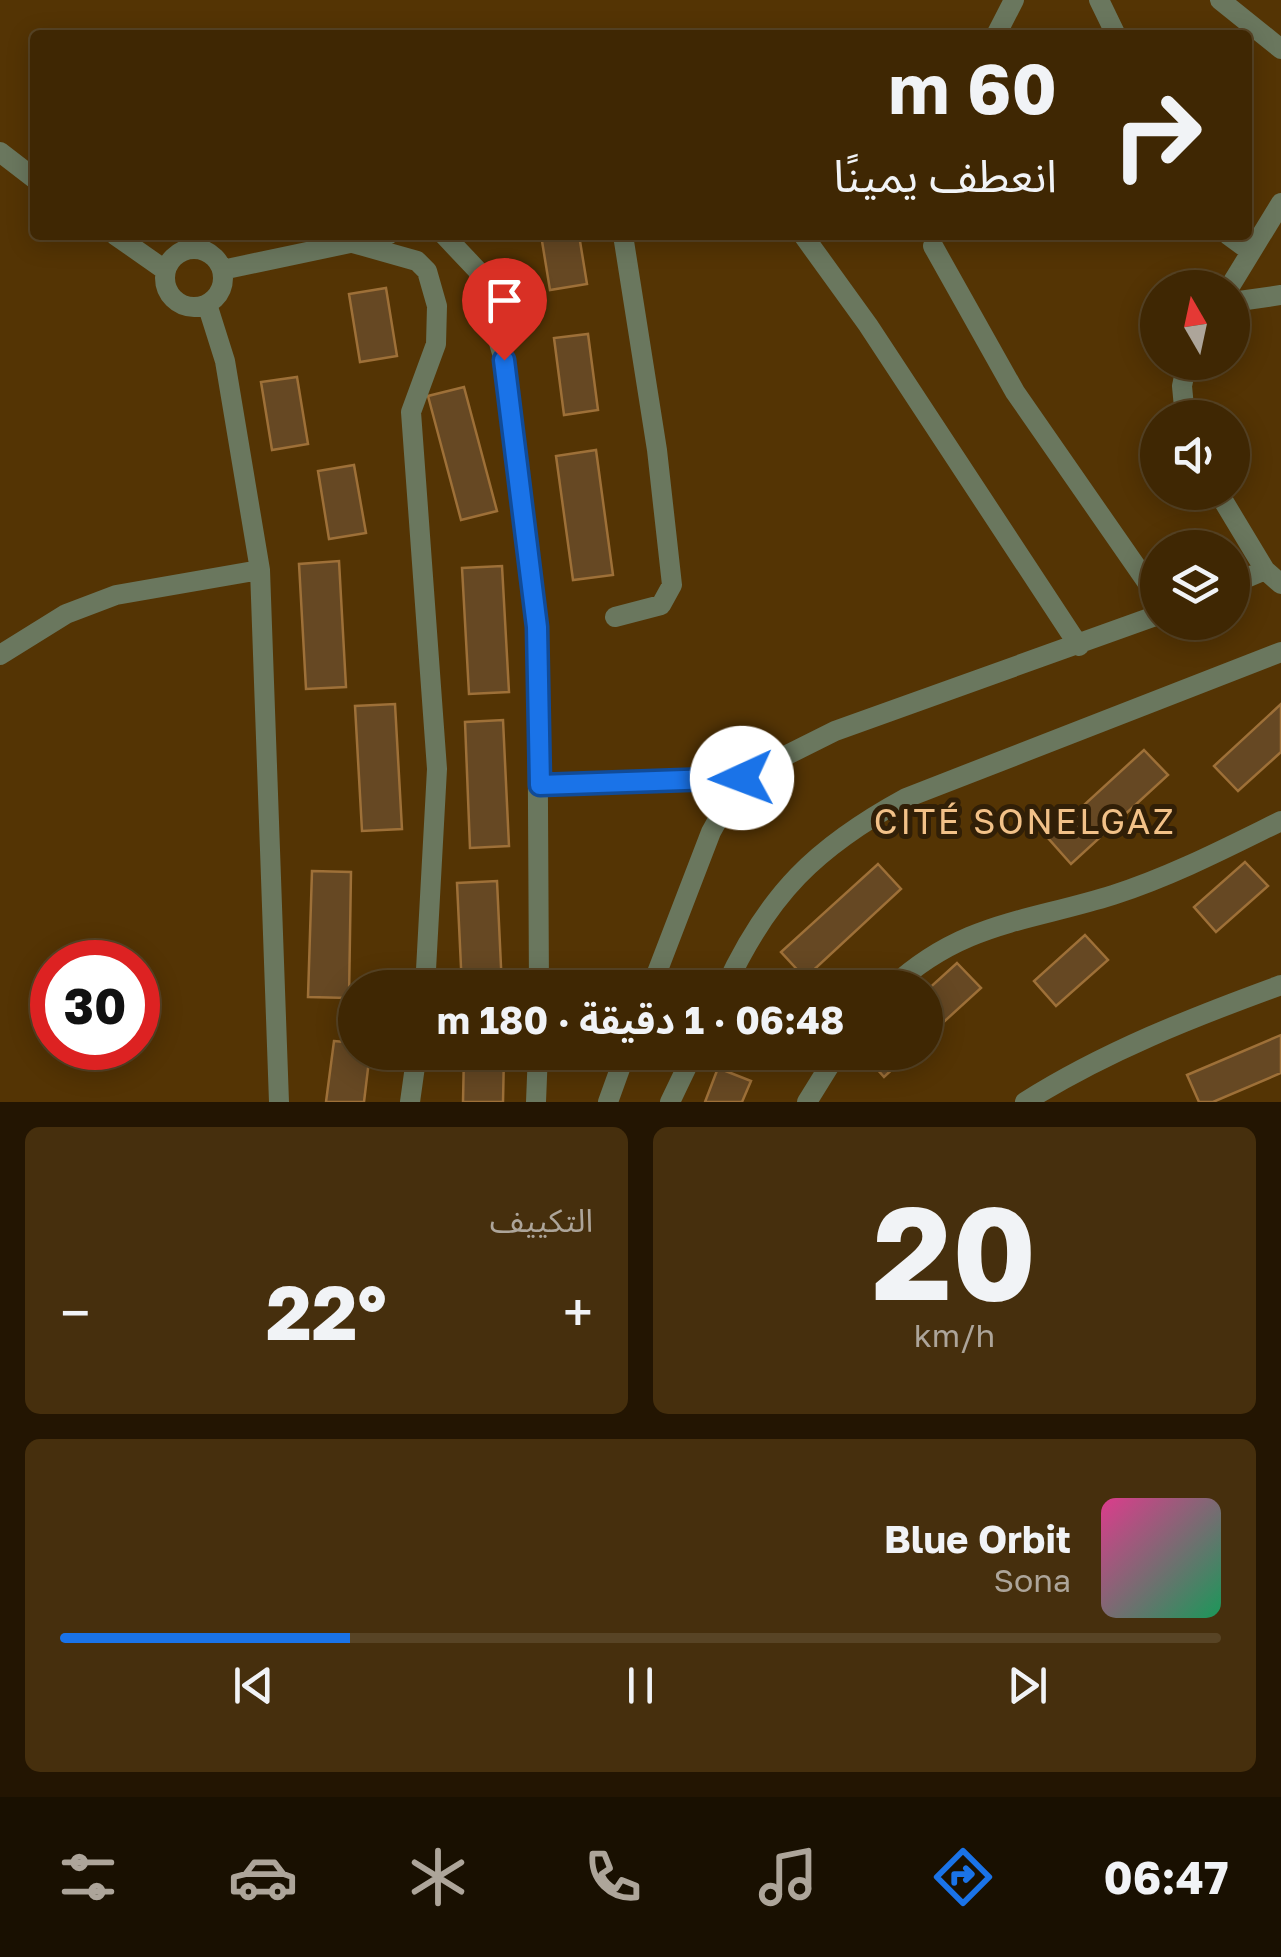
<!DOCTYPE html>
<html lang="ar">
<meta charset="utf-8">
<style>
body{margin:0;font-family:"Golos Text","Noto Sans Arabic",sans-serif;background:#462f0d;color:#f1f3f6;direction:rtl;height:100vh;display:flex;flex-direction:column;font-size:38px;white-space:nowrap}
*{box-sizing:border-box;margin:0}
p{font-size:32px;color:#ada59a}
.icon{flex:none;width:55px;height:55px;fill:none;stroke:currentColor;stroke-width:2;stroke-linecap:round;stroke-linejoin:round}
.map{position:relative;height:1102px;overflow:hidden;direction:ltr}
.sheet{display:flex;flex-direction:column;gap:25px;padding:25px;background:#231502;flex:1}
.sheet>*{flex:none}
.hud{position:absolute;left:30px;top:30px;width:1222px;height:210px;border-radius:10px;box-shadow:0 5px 25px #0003,0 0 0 2px #584425;direction:rtl;background:#3f2703;color:#f1f3f6;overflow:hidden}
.needle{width:65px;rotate:351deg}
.controls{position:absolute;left:1140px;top:270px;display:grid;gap:20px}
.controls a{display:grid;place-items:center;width:110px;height:110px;border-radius:50%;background:#3f2703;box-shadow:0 5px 25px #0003,0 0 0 2px #584425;font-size:50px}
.speed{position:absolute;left:30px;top:940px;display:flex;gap:20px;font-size:50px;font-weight:700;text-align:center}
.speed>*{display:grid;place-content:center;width:130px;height:130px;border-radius:50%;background:#3f2703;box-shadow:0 5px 25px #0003,0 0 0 2px #584425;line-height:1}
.speed .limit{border:15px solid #d22;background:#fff;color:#111}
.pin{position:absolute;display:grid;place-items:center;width:85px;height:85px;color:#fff;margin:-102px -42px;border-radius:50% 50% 50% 0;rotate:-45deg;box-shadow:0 0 10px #0007}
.pin .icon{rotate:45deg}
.me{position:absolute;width:110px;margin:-55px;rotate:268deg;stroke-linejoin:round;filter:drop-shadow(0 0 8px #0008)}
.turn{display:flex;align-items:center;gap:35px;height:210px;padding:0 30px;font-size:45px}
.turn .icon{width:130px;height:130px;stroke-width:2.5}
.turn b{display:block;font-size:70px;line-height:85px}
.big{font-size:75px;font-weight:700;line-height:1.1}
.sheet .tile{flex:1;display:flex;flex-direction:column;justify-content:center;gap:15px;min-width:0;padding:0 35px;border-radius:15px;background:#462f0d}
.sheet .dial{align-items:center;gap:0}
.dial b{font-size:130px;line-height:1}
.song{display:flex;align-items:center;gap:30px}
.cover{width:120px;height:120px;border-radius:15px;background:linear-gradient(135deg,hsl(330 70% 55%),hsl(150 70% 35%))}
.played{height:10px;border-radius:5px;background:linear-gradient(90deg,#1a73e8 25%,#584425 25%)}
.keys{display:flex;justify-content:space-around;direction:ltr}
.heat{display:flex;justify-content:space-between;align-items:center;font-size:55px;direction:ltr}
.sheet .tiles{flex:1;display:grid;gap:25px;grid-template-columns:1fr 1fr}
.tile:last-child{grid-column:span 2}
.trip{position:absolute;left:338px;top:970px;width:605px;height:100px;border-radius:50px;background:#3f2703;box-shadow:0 5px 25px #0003,0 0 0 2px #584425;font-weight:700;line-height:100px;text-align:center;direction:rtl}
.dock{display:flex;height:160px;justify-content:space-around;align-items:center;background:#191001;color:#ada59a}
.dock .icon{width:70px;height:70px}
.dock .active{color:#1a73e8}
.dock b{font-size:45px;color:#f1f3f6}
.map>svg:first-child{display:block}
.building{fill:#664823;stroke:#9e7038;stroke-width:2.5}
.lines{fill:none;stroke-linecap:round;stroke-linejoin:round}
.street{stroke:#6a775e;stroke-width:20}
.route-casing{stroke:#114b97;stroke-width:25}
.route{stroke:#1a73e8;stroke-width:18}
.labels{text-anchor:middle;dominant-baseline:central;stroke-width:10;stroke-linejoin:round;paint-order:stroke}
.neighbourhood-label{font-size:35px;letter-spacing:2.5px;fill:#f2c188;stroke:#311f07}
</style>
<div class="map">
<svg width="1281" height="1102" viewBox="0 0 1281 1102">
<rect width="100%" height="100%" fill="#543404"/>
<path class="building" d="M541,235h38l8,49 -37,6z
M386,288l11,68 -37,6 -11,-68z
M588,334l10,76 -34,5 -10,-77z
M297,377l11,67 -36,6 -11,-68z
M464,387l33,124 -36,9 -33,-124z
M596,450l17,125 -40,5 -17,-124z
M354,465l12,68 -37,6 -11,-68z
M339,561l7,126 -40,2 -7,-125z
M502,566l7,126 -40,2 -7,-126z
M395,704l7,125 -40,2 -7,-125z
M1281,704v48l-43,39 -24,-25z
M503,720l6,126 -39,2 -5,-126z
M1144,750l24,25 -97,89 -23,-26z
M1245,862l23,24 -52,46 -22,-25z
M878,864l23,25 -96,89 -24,-26z
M312,871l39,1 -2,126 -41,-1z
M497,881l5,107h-40l-5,-105z
M1085,935l23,25 -52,46 -22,-25z
M957,963l24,25 -56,51v-47z
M1281,1035v38l-68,29h-14l-12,-27z
M334,1041l21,2v9h15l-6,50h-38z
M862,1052h49l-27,25z
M464,1053l40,1 -1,48h-40z
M718,1068l33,13 -9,21h-37z"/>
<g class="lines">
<path class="street" d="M1099,0l17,35
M1220,0l61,49
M996,35l18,-35
M0,152l35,27
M115,235l50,35
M444,235l34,36 26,89 33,267 2,361
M803,235l65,90 211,321
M1228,235l22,16
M353,243l64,18 10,10 10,35 -1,38 -25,68 26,357 -12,219
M933,246l82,146 143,206
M165 278a29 29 0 1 1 58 0a29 29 0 1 1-58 0Z
M222,270l166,-35
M1229,288l52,-85
M1232,302l49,-7
M207,304l18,57 35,209 19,532
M1185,418l-3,-32 5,-24
M1218,492l47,78 16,14
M1232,584l33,-14
M615,617l46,-12 11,-20 -15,-135 -34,-215
M0,655l66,-41 50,-19 144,-25
M540,785l201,-7
M651,988l60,-156 30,-54 94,-47 323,-116
M725,988c43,-94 91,-141 181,-190l375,-146
M891,988c71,-66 136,-66 222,-93 59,-19 113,-47 168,-74
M410,1102l7,-50
M536,1102l2,-50
M608,1102l18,-50
M670,1102l24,-50
M807,1102l31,-50
M1025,1102c79,-50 168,-85 256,-117"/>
</g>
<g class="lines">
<defs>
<path id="route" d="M504,360l33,267 3,158 202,-7"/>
</defs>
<use href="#route" class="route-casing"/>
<use href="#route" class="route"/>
</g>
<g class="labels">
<g class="neighbourhood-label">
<text x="1025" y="821">CITÉ SONELGAZ</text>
</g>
</g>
</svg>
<div class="controls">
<a><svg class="needle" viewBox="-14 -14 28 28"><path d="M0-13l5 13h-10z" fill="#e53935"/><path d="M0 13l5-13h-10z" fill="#ada59a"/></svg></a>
<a><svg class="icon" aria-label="sound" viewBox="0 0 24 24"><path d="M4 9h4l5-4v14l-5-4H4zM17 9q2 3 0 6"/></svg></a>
<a><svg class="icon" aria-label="layers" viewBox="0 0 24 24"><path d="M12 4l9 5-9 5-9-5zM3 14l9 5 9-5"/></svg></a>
</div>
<div class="speed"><div class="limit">30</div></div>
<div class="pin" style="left:504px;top:360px;background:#d93025"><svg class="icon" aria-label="arrive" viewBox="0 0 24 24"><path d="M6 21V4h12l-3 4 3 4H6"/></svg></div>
<svg class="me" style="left:742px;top:778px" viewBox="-20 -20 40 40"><circle r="19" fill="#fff"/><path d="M0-13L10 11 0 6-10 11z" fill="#1a73e8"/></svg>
<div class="trip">06:48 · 1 دقيقة · 180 m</div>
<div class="hud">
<div class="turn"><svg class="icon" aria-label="right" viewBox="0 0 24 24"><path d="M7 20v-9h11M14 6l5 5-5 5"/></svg><div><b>60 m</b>انعطف يمينًا</div></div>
</div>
</div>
<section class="sheet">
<div class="tiles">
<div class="tile dial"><b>20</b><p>km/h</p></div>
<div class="tile"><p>التكييف</p>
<div class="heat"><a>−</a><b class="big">22°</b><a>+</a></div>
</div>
<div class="tile">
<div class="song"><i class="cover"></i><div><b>Blue Orbit</b><p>Sona</p></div></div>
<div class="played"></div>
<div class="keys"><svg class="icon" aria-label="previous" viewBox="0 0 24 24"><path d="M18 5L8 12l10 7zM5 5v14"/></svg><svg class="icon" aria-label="pause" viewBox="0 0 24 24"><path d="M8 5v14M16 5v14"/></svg><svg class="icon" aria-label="next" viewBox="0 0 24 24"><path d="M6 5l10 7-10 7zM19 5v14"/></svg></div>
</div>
</div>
</section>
<nav class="dock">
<b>06:47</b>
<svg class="icon active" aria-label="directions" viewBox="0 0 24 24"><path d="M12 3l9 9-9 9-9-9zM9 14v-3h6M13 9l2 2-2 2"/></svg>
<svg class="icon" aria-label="music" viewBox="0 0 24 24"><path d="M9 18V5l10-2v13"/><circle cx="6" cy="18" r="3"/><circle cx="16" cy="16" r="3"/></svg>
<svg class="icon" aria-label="phone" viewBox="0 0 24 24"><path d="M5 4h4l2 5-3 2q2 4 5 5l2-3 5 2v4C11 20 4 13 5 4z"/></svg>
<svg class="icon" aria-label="climate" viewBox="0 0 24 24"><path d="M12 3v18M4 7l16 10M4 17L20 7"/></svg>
<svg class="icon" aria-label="car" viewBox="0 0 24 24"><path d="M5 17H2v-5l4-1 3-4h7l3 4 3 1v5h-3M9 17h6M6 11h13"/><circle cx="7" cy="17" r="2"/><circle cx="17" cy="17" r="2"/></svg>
<svg class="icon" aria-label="filters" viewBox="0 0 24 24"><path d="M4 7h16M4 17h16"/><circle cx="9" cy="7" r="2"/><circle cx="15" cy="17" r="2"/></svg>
</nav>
